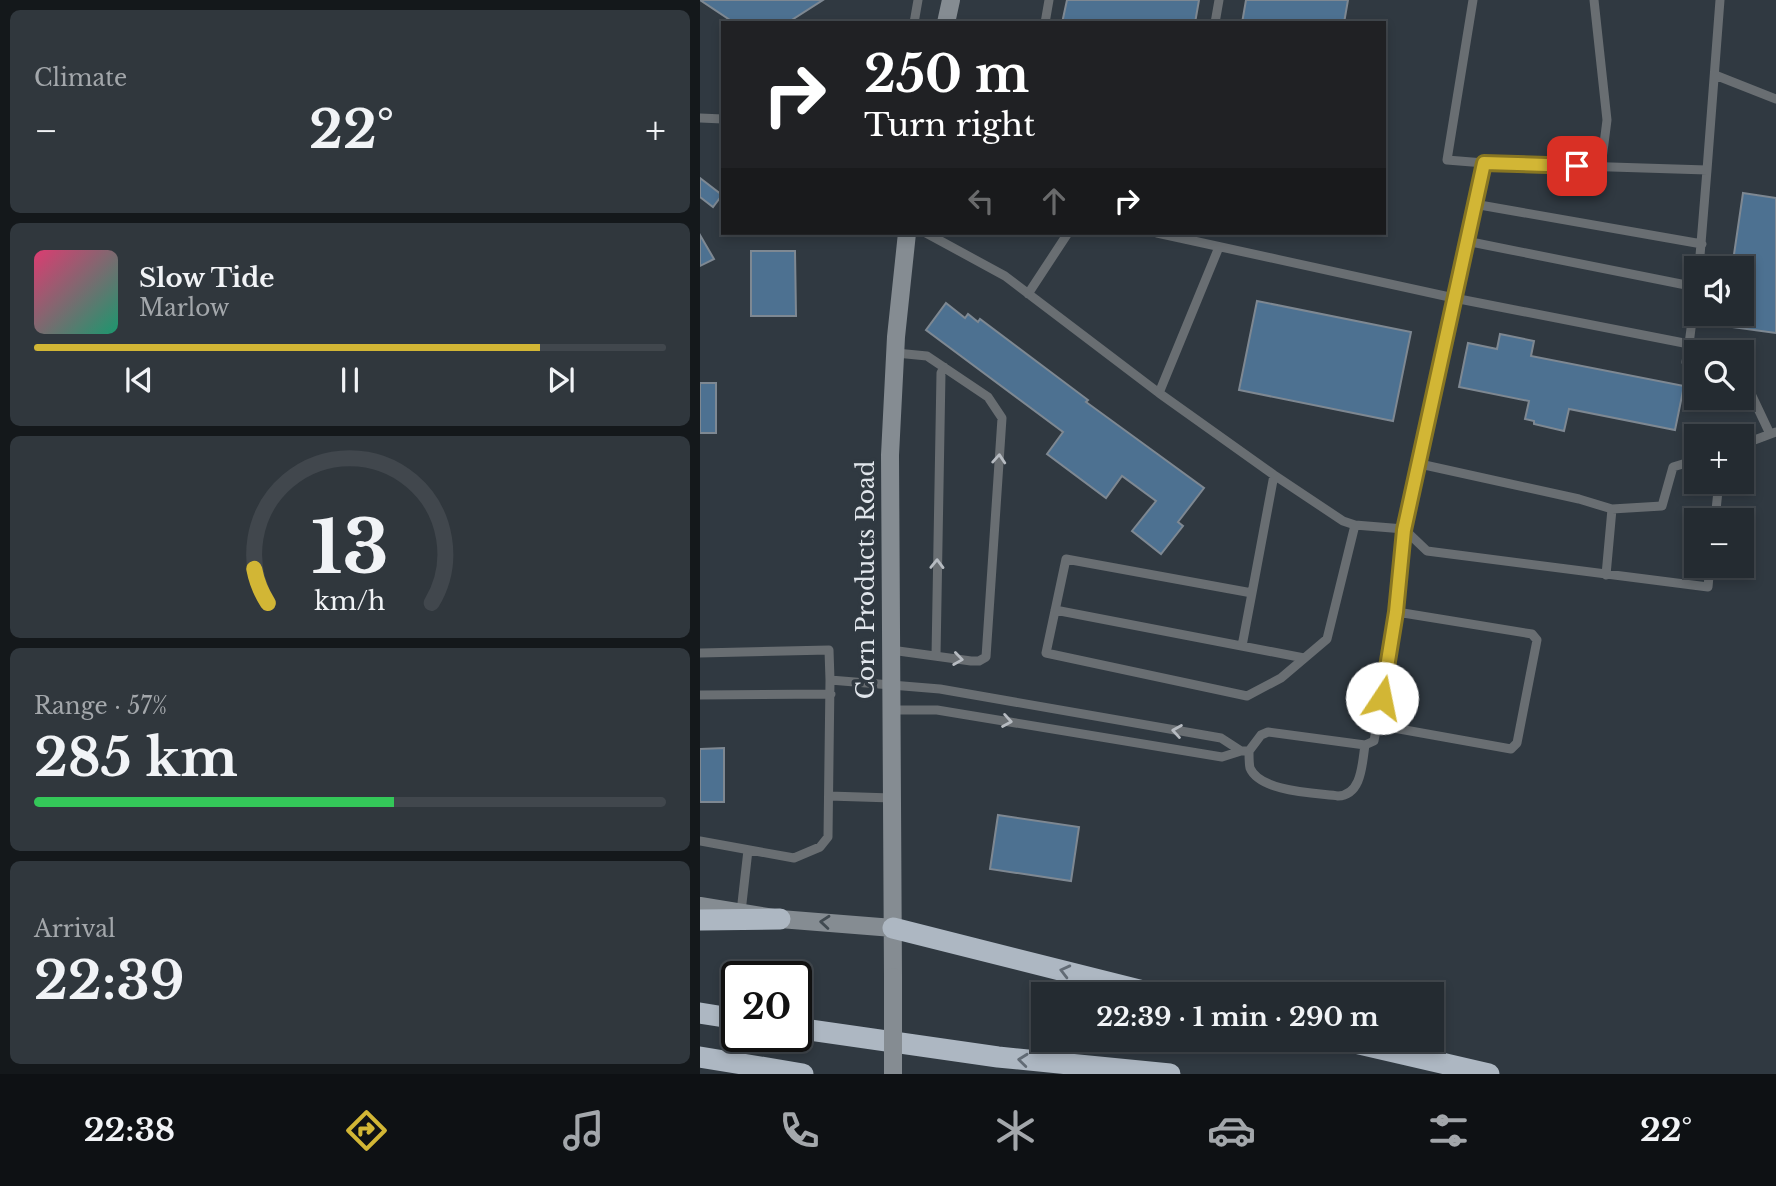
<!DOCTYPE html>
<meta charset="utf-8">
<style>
body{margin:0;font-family:"Libre Baskerville",serif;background:#30373d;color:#f1f3f6;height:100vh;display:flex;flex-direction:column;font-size:26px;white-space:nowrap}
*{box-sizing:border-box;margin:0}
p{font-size:23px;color:#a3a7ab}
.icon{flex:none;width:38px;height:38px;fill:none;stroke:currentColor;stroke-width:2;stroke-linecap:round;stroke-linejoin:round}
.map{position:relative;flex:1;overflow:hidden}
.panel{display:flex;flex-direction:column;gap:10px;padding:10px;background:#14181b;width:700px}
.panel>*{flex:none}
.banner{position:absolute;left:21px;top:21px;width:665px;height:214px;border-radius:0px;box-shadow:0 4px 10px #0003,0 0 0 2px #41474d;background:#202124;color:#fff;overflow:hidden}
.tools{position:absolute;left:984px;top:256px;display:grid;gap:14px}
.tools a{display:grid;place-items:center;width:70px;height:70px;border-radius:0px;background:#242b31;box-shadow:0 4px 10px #0003,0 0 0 2px #41474d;font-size:35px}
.speed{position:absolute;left:21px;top:961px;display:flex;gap:14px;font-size:35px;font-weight:700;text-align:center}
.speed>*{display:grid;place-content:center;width:91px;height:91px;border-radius:50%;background:#242b31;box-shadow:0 4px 10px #0003,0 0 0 2px #41474d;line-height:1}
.speed .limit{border:4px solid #111;border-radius:10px;background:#fff;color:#111}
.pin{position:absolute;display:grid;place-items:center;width:60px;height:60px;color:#fff;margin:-30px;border-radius:14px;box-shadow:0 4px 10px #0006}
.me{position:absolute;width:77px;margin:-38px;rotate:11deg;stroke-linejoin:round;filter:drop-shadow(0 0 5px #0008)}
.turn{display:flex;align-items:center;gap:24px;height:147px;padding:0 28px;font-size:32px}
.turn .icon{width:91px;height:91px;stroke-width:2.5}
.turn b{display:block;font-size:49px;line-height:60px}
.lanes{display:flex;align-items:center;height:66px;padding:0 28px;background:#0003;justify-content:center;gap:35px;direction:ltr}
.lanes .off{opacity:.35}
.big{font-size:52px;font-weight:700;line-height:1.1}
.panel .card{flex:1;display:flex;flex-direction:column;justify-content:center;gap:10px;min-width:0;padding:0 24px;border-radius:10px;background:#30373d}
.panel .dial{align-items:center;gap:0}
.dial svg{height:182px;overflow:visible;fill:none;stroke:#41474d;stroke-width:7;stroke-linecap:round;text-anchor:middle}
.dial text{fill:#f1f3f6;stroke:none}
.song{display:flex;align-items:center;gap:21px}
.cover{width:84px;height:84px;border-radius:10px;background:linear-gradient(135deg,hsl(340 70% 55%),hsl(160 70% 35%))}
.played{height:7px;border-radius:4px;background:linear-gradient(90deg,#d2b635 80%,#41474d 80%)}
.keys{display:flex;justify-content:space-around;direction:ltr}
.heat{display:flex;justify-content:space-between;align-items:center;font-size:38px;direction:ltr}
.charge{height:10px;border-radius:5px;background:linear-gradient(90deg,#34c759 57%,#41474d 0)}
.trip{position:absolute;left:331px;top:982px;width:413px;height:70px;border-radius:0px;background:#242b31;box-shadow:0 4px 10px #0003,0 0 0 2px #41474d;font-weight:700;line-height:70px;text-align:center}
.tabs{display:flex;height:112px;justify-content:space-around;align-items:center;background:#0e1114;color:#a3a7ab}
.tabs .icon{width:49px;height:49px}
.tabs .active{color:#d2b635}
.tabs b{font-size:32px;color:#f1f3f6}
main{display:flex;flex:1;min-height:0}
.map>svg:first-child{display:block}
.building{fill:#4d7191;stroke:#7e8892;stroke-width:2}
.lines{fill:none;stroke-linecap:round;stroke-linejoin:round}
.lane{stroke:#696e72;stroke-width:9}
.secondary{stroke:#858c92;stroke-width:18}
.highway{stroke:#adb7c2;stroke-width:21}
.secondary-bridge{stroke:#858c92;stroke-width:18}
.oneway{stroke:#b6bbc1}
.oneway2{stroke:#414a51}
.oneway3{stroke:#626b75}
.route-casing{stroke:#887622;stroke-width:18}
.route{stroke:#d2b635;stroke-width:12}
.labels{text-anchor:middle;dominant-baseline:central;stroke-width:7;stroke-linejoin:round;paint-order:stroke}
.street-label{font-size:23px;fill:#e0e5eb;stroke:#303941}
</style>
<main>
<section class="panel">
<div class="card"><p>Climate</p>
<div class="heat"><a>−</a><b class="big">22°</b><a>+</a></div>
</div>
<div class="card">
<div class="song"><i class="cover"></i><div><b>Slow Tide</b><p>Marlow</p></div></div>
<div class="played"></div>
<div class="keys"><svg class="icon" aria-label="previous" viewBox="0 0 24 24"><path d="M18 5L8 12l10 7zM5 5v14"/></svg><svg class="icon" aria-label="pause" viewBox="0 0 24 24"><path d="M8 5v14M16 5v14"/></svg><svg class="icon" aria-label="next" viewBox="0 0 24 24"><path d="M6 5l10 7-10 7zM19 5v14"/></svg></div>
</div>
<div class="card dial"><svg viewBox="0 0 100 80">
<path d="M14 69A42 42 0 1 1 86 69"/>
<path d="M14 69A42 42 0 0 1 8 54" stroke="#d2b635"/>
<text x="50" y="56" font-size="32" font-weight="700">13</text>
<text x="50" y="72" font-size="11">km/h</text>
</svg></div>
<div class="card"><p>Range · 57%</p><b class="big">285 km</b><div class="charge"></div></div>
<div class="card"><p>Arrival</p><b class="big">22:39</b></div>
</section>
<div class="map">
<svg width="1076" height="1074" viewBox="0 0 1076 1074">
<rect width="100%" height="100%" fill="#303941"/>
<path class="building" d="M0,0h123l-36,23 -54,-1z
M367,0h132l-4,23h-133z
M546,0h102l-4,23h-102z
M0,178l22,17 -9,12 -13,-10z
M1043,193l33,5v135l-52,-7 2,-13h15v-45h-9z
M0,235l14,24 -14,7z
M51,251h44l1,65h-45z
M557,301l154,31 -18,89 -154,-31z
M246,303l19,15 3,-4 10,8 2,-3 108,81 -2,2 118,86 -26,34 5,4 -22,28 -29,-23 24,-30 -34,-25 -16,22 -59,-44 16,-22 -137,-102z
M800,334l34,7 -3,15 153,30 -9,44 -106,-21 -5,22 -30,-7v-3l-9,-2 4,-18 -70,-14 9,-44 29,6z
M0,383h16v50h-16z
M24,748v54h-24v-53z
M298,815l81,12 -8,54 -81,-12z"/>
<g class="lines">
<path class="lane" d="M773,0l-26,160 37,3
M894,0l13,120 -6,47
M214,23l4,-23
M345,23l4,-23
M515,23l4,-23
M1015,75l61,24
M0,118l23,1
M774,204l228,40
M226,233l79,43 154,117 115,82 69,46 12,4 49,4 80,-366 223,7 13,-170
M457,233l297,65 235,46 7,-54
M766,241l230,46
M999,268l8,-98
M328,294l40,-61
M989,344l-3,18 10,3
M1041,379h3l26,55
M459,393l60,-146
M1041,445l35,-13
M720,464l159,35 33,10 -6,66
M574,475l-22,118 -186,-34 -20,94 201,43 34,-18 46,-39 28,-114
M912,509l50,-3 11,-39 23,-7
M1015,520l4,-39
M704,529l23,22 281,36 2,-22
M355,610l249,48
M697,612l7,-83
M542,646l10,-53
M191,650l80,11h8l7,-4 16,-239 -14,-21 -61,-41 -31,-3
M0,653l129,-3 1,30
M236,656l5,-283 3,-6
M0,695l131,-1
M191,710h46l285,47 19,-6h8l12,-16 7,-3 97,13 9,-4c8,-43 16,-86 23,-129l135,22 5,6 -20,103 -6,6 -134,-24
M549,751c0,5 0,13 1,17 10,24 66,25 88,28 24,-1 24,-32 27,-51
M129,796l63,2
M0,841l94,17 26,-11 8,-10 2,-157 110,9 281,49 20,13
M41,912l7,-62"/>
<path class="secondary" d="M246,23l5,-23
M0,906l80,13 113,9
M193,977l-3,-522 6,-118 11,-104"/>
<path class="highway" d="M0,920l80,-1
M193,928l262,66
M0,1013l37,6
M96,1028l202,29 172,17
M642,1040l147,34
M0,1057l103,17"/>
<path class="secondary-bridge" d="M193,977v97"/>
</g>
<defs><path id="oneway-chevron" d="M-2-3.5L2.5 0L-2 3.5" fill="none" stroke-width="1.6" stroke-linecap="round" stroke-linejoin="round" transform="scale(1.75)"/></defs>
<g class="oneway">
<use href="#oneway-chevron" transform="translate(299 459) rotate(-86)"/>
<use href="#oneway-chevron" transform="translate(237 564) rotate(-89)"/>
<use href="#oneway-chevron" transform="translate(258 659) rotate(8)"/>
<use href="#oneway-chevron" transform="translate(307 721) rotate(10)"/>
<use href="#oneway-chevron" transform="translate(477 731) rotate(-171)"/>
</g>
<use class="oneway2" href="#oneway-chevron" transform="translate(125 922) rotate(-175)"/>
<g class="oneway3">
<use href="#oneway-chevron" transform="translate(365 971) rotate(-166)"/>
<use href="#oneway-chevron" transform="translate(323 1060) rotate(-174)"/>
</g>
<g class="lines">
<defs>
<path id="route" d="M682,698l14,-86 8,-82 80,-367 93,3"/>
</defs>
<use href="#route" class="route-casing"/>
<use href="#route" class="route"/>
</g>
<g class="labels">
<g class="street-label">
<text transform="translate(166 580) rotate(-90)">Corn Products Road</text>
</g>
</g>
</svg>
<div class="tools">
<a><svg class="icon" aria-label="sound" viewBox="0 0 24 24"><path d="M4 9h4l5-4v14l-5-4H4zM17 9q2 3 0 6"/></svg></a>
<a><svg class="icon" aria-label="search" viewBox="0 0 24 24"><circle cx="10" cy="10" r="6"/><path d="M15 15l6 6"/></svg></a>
<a>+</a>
<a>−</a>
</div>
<div class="speed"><div class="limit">20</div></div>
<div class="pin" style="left:877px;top:166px;background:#d93025"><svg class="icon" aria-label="arrive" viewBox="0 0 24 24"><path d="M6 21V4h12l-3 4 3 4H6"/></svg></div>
<svg class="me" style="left:682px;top:698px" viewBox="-20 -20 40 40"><circle r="19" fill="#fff"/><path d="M0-13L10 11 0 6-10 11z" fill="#d2b635"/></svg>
<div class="trip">22:39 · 1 min · 290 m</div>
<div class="banner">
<div class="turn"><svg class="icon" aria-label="right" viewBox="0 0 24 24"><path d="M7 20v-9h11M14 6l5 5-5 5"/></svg><div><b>250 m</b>Turn right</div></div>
<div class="lanes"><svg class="icon off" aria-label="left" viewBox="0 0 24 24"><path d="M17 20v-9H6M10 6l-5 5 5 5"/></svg><svg class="icon off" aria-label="ahead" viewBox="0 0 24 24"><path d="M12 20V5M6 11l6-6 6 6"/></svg><svg class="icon" aria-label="right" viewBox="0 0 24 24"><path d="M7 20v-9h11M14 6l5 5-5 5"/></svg></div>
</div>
</div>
</main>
<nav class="tabs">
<b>22:38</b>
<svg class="icon active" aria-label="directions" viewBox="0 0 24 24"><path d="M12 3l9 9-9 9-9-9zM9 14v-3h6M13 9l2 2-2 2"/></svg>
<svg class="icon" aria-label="music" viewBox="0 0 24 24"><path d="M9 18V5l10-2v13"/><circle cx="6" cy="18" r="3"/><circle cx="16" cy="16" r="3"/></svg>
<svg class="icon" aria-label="phone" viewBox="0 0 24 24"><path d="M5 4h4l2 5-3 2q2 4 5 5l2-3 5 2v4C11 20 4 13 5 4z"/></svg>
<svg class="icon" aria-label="climate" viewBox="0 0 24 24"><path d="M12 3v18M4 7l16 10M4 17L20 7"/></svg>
<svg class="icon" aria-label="car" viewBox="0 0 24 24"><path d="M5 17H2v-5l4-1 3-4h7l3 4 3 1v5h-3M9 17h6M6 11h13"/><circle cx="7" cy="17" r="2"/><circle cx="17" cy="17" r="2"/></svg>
<svg class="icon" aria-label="filters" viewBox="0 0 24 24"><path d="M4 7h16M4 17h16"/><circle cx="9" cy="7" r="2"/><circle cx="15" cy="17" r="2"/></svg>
<b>22°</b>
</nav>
